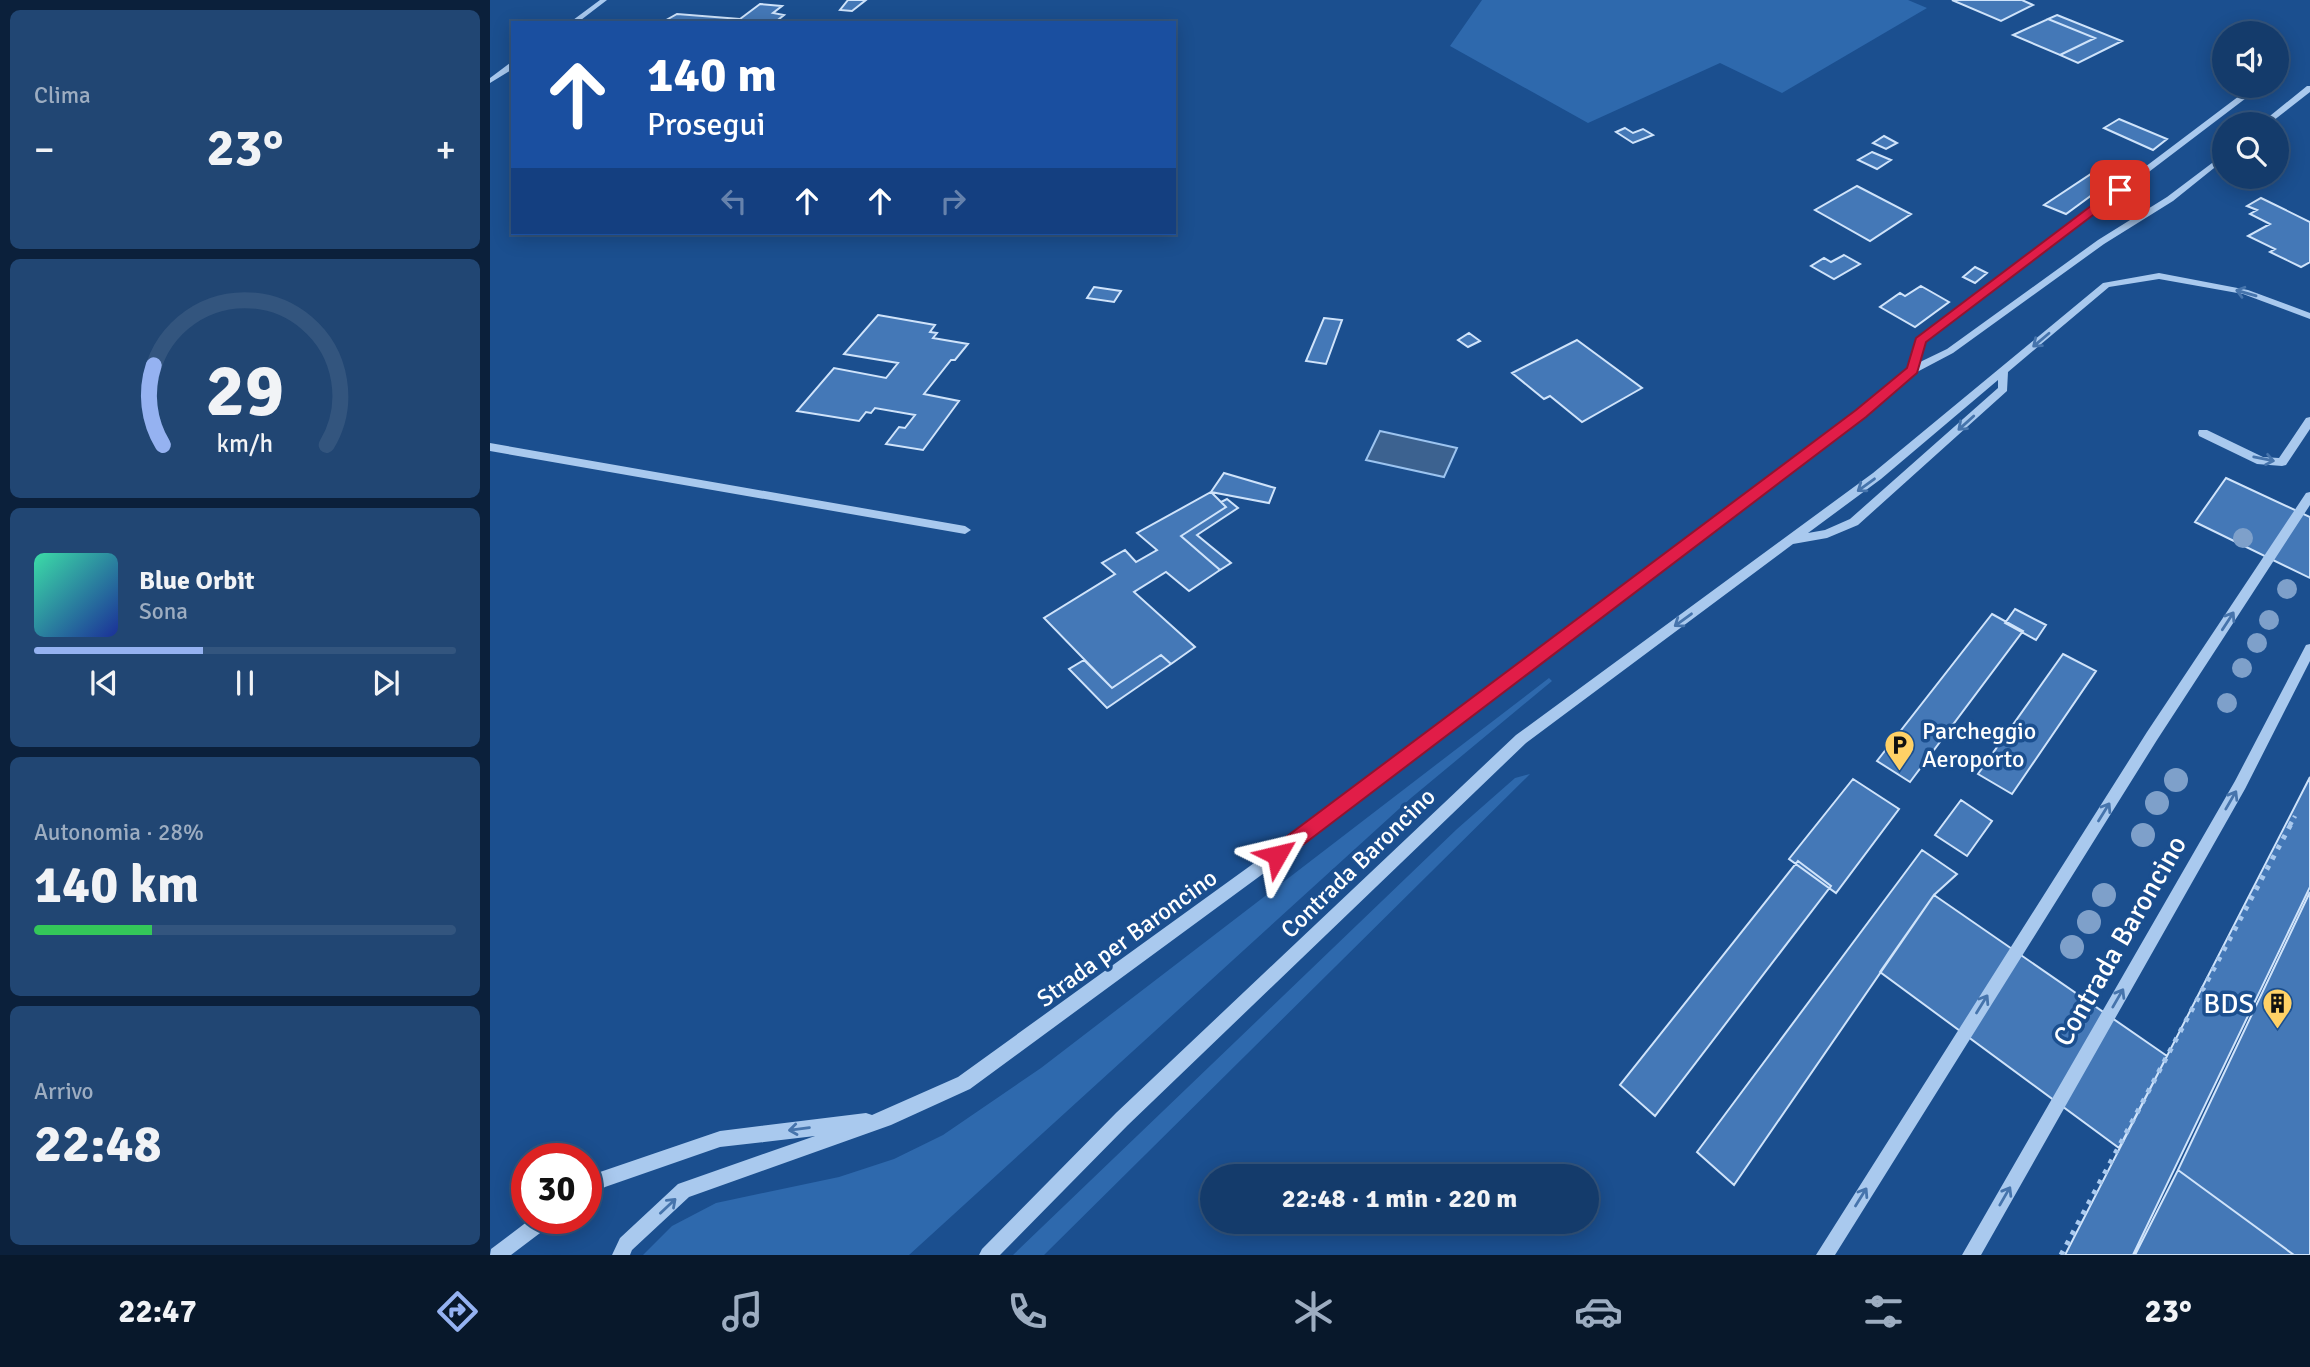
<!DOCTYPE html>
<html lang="it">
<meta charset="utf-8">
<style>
body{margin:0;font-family:Signika,sans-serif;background:#214673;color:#f1f3f6;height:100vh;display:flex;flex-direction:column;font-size:26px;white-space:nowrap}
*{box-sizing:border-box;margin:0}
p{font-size:23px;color:#9dadc1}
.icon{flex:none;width:38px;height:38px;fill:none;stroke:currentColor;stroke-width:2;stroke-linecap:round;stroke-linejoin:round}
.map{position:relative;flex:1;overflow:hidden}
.panel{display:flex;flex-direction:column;gap:10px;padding:10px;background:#0b203b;width:490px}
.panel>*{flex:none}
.top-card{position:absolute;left:21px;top:21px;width:665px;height:214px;border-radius:0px;box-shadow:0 4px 18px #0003,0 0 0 2px #33557e;background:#1a4fa0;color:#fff;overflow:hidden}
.fabs{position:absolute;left:1722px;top:21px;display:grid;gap:14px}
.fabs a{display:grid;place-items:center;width:77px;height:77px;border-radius:50%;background:#143b6b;box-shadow:0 4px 18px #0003,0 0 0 2px #33557e;font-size:35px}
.speed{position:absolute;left:21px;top:1143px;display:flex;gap:14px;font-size:35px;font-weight:700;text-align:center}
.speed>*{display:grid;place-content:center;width:91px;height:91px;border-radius:50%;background:#143b6b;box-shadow:0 4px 18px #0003,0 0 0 2px #33557e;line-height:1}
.speed .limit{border:10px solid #d22;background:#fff;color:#111}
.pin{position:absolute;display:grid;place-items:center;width:60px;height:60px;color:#fff;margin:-30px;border-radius:14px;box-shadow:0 4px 10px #0006}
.me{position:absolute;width:77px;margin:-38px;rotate:53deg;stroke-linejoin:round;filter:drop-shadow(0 0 5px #0008)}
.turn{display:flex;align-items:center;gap:24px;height:147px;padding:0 21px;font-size:32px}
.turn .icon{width:91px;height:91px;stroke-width:2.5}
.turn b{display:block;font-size:49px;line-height:60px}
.lanes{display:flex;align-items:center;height:66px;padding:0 21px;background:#0003;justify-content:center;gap:35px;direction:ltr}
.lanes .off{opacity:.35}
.big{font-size:52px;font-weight:700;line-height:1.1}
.panel .card{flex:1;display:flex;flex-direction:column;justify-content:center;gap:10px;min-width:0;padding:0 24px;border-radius:10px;background:#214673}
.panel .dial{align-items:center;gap:0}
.dial svg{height:182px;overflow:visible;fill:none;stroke:#33557e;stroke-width:7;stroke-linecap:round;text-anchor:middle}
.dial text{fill:#f1f3f6;stroke:none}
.song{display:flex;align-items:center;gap:21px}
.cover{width:84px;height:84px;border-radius:10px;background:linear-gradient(135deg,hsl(160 70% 55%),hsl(230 70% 35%))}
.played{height:7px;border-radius:4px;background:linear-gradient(90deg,#95b2f1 40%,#33557e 40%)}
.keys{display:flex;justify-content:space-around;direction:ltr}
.heat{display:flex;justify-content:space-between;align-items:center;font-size:38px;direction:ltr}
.charge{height:10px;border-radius:5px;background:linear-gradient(90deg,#34c759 28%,#33557e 0)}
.trip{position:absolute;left:710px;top:1164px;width:399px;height:70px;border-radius:35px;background:#143b6b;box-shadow:0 4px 18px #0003,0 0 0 2px #33557e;font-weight:700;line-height:70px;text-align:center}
.dock{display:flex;height:112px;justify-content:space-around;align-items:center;background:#08182b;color:#9dadc1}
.dock .icon{width:49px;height:49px}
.dock .selected{color:#95b2f1}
.dock b{font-size:32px;color:#f1f3f6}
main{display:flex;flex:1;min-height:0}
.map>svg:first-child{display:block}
.green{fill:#2e69ad}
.water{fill:#3c6290;stroke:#9cc4f0;stroke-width:2}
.building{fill:#4478b7;stroke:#cfe3fa;stroke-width:2}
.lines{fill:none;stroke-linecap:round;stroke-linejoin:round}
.path-far1{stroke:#a9c9ee;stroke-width:4.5;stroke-dasharray:3.5 5;stroke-linecap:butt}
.path{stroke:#a9c9ee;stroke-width:5;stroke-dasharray:4.5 7;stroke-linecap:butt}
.minor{fill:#a9c9ee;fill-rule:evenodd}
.tree{fill:#7ea0ca}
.oneway{stroke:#4674ac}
.route{fill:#e11d48;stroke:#92132f;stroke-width:2}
.labels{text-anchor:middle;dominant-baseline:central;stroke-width:7;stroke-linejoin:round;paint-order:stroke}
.poi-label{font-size:24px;fill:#fff;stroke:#1b4f8f;text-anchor:start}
.street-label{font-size:24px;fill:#fff;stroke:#1b4f8f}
.near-street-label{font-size:28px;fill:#fff;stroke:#1b4f8f}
.near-poi-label{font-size:28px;fill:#fff;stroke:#1b4f8f;text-anchor:end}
</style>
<main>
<section class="panel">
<div class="card"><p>Clima</p>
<div class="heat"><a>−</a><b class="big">23°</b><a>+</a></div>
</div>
<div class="card dial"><svg viewBox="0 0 100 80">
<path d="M14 69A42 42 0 1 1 86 69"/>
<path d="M14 69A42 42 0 0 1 10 34" stroke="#95b2f1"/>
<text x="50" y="56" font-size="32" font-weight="700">29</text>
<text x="50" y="72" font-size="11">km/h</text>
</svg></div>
<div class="card">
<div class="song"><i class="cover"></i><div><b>Blue Orbit</b><p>Sona</p></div></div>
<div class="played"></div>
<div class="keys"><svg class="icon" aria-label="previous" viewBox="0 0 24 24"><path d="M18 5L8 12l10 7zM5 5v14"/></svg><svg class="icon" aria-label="pause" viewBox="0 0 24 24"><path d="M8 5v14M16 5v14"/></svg><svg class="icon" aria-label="next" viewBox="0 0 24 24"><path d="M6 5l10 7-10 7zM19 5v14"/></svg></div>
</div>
<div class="card"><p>Autonomia · 28%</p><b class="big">140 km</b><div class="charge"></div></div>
<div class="card"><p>Arrivo</p><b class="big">22:48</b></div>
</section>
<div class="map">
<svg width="1820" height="1255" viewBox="0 0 1820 1255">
<rect width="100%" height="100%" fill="#1b4f8f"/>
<path class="green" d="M992,0h426l19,8 -145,85 -62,-30 -132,60 -138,-77z
M1059,678l3,3 -141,117 -502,457h-266l29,-29 44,-23 123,-26 55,-18 49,-24 98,-67z
M1040,774l-486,481h-31l444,-426 58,-51z"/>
<path class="water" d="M890,431l77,17 -13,29 -78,-17z"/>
<path class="building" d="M358,0h18l-14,11 -12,-1z
M1462,0h70l11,5 -32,16z
M270,4l22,2 -9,7 11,2 -10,8h-113l16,-9 63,5z
M1567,15l65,26 -44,22 -18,-8 35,-17 -47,-19z
M1558,19l47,19 -35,17 -47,-20z
M1629,119l48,20 -14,11 -49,-22z
M1135,128l8,5 10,-4 10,6 -20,8 -17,-11z
M1394,136l13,7 -11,6 -13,-6z
M1382,152l19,8 -14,9 -19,-9z
M1607,170l18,8 -49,36 -22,-9z
M1367,186l54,28 -41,27 -55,-31z
M1771,198l49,24v40l-9,5 -31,-15 5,-3 -27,-13 22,-12 -20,-10 7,-4 -10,-4z
M1354,255l16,9 -26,15 -23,-13 13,-8 7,4z
M1485,267l12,6 -12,10 -12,-6z
M1431,286l28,16 -34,25 -35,-20 20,-14 5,3z
M604,287l27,4 -7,11 -27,-4z
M388,315l57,10 -5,7 7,1 -4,5 35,6 -13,16h-4l-27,34 35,7 -36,49 -37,-6 13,-17 6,1 10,-13 -40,-7 -4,5 -5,-1 -7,9 -62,-10 37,-43 52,10 12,-15 -54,-9z
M834,318l18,2 -16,44 -20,-3z
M979,333l11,8 -12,6 -10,-7z
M1087,340l65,48 -60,34 -32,-26 -6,3 -32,-26z
M734,473l51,15 -6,15 -58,-11z
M1736,478l84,39v61l-115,-56z
M721,492l15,15 -45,29 39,34 -31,21 -23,-19 -32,20 61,55 -24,17 -10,-9 -49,33 -68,-70 71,-44 -13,-11 23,-13 11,12 21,-12 -20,-17z
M737,499l11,9 -41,27 34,28 -11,7 -39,-34 45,-29 -5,-5z
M1525,609l31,16 -10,15 -31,-17z
M1502,614l31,17 -113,151 -33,-21z
M1573,654l33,17 -84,123 -34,-20z
M671,655l10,9 -64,44 -38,-39 15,-9 28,28z
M1820,777v110l-177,368h-68z
M1363,779l46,30 -63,84 -47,-34z
M1471,800l31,21 -25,35 -32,-21z
M1432,850l35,24 -23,21 -200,290 -37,-33z
M1308,861l33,25 -176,230 -35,-31z
M1820,892v363h-16l-116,-85z
M1444,895l233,161 -48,92 -239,-176z
M1688,1170l116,85h-159z"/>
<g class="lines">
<path class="path-far1" d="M1800,825l5,-9"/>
<path class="path" d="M1571,1255l230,-431"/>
<path class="minor" d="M110,0h7l-30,23h-8z
M20,63h3v6l-23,14v-5z
M1817,86h3v6l-41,32h-9z
M1761,87l7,2 -333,253 -5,20 27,-13 151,-109 69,-43 57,-43v6l-51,41 -69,43 -151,109 -36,19 -52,44 -605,460 -290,213 -79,36 -202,72 -57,53 -2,5h-18l8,-17 58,-54 137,-48 -95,11 -115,40 -19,11v-18l14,-8 120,-41 146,-18 6,2 86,-38 292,-211 607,-454 51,-43 9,-30z
M1669,273l89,17 62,23v6l-67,-25 -84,-15 -50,8 -101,85 -1,19 -149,134 -31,13 -34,6 -267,199 -398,382 -128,130h-21l3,-6 134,-136 400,-378 357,-262 230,-190zM1508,380v8l-148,131 -25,11 -17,3 73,-54z
M1820,417v12l-24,36 -4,1 -25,-2 -58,-28 -1,-3 1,-3h8l56,27 16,1 27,-40z
M0,443l475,83 6,4 -6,4 -475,-83z
M1820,492v13l-153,235 -322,515h-19l331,-523 159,-239z
M1820,644v17l-65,128 -264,466h-19l273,-474 71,-136z
M42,1218h23l-3,6 -41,31h-21l1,-6z"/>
</g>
<g class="tree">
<circle cx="1753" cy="538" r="10"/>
<circle cx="1797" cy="589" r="10"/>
<circle cx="1779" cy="620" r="10"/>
<circle cx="1767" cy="643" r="10"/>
<circle cx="1752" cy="668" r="10"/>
<circle cx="1737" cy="703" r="10"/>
<circle cx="1686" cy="780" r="12"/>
<circle cx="1667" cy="803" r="12"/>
<circle cx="1653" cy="835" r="12"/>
<circle cx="1614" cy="895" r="12"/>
<circle cx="1599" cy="922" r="12"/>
<circle cx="1582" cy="947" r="12"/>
</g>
<defs><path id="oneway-shaft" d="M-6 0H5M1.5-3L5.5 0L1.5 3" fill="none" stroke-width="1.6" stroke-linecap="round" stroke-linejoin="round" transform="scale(1.75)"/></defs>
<g class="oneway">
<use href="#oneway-shaft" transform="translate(1756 293) rotate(-164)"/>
<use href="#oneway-shaft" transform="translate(1551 340) rotate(140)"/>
<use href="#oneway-shaft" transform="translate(1476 423) rotate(138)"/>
<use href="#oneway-shaft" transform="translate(1774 459) rotate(11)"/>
<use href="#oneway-shaft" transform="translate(1376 485) rotate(144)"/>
<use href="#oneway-shaft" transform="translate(1193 620) rotate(144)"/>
<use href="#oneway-shaft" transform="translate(1738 621) rotate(-57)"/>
<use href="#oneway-shaft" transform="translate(1741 800) rotate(-60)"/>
<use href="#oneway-shaft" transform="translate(1614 812) rotate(-58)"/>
<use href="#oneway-shaft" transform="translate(1628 998) rotate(-60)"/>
<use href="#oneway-shaft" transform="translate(1492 1004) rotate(-58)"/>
<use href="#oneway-shaft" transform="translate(309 1129) rotate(173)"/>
<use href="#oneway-shaft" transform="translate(1515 1196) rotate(-60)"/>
<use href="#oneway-shaft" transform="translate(1371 1197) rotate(-58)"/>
<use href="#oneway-shaft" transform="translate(178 1206) rotate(-43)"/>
</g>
<path class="route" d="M1626,187l10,3 -200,152 -9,31 -51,44 -583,443 -6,3 -7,-3 -2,-5 2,-6 586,-439 51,-42 9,-30z"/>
<defs>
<symbol id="parking-pin" viewBox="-11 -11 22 30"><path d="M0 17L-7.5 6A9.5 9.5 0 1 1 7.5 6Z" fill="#ffd166" stroke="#1b4f8f"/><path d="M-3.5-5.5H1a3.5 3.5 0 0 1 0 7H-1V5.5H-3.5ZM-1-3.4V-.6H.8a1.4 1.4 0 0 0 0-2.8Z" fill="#111"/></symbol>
<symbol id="building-pin" viewBox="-11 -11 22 30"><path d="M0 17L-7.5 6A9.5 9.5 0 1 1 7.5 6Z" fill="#ffd166" stroke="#1b4f8f"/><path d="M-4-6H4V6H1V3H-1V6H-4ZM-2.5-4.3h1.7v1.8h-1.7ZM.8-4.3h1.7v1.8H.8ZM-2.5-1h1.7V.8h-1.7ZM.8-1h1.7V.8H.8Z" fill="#111"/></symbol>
</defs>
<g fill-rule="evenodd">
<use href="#parking-pin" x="1392" y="728" width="35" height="47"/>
<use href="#building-pin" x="1770" y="986" width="35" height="47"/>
</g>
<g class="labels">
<g class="poi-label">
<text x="1432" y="731">Parcheggio<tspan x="1432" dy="28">Aeroporto</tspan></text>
</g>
<g class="street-label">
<text transform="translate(868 863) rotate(-44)">Contrada Baroncino</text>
<text transform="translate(637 938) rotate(-36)">Strada per Baroncino</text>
</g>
<g class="near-street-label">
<text transform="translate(1630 941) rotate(-60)">Contrada Baroncino</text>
</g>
<g class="near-poi-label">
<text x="1764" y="1004">BDS</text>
</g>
</g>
</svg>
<div class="fabs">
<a><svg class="icon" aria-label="sound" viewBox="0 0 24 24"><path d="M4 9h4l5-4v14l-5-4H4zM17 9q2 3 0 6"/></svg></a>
<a><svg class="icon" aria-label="search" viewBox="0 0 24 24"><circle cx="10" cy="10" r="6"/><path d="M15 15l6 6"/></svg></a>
</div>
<div class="speed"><div class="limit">30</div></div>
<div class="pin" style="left:1630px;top:190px;background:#d93025"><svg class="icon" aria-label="arrive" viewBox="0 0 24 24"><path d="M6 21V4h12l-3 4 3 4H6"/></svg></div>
<svg class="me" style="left:787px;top:855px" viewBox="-20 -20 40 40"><path d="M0-17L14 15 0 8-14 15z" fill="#e11d48" stroke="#fff" stroke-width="4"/></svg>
<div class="trip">22:48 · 1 min · 220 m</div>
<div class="top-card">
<div class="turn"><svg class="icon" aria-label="ahead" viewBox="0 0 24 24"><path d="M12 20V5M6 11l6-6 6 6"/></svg><div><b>140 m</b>Prosegui</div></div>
<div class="lanes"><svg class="icon off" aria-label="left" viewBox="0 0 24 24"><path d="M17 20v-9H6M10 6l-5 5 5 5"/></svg><svg class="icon" aria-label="ahead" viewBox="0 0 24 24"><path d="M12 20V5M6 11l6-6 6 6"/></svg><svg class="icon" aria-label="ahead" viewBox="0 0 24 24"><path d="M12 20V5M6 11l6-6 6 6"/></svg><svg class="icon off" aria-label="right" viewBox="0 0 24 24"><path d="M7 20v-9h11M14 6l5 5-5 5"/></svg></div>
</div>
</div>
</main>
<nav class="dock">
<b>22:47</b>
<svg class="icon selected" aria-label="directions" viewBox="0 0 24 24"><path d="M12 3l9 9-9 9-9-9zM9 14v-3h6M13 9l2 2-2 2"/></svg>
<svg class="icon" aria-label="music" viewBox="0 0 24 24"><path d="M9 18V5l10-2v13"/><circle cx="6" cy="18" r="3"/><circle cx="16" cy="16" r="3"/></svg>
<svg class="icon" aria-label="phone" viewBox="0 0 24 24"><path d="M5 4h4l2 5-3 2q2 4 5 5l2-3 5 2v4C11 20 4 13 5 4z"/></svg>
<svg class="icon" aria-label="climate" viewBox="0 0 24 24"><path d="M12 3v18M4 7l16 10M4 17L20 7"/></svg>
<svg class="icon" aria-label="car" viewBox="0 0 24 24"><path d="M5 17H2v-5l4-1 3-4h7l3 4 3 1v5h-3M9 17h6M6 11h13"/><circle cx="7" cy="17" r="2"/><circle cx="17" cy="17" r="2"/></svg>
<svg class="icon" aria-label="filters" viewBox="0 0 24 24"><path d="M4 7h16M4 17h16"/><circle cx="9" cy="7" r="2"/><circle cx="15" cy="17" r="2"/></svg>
<b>23°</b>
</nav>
